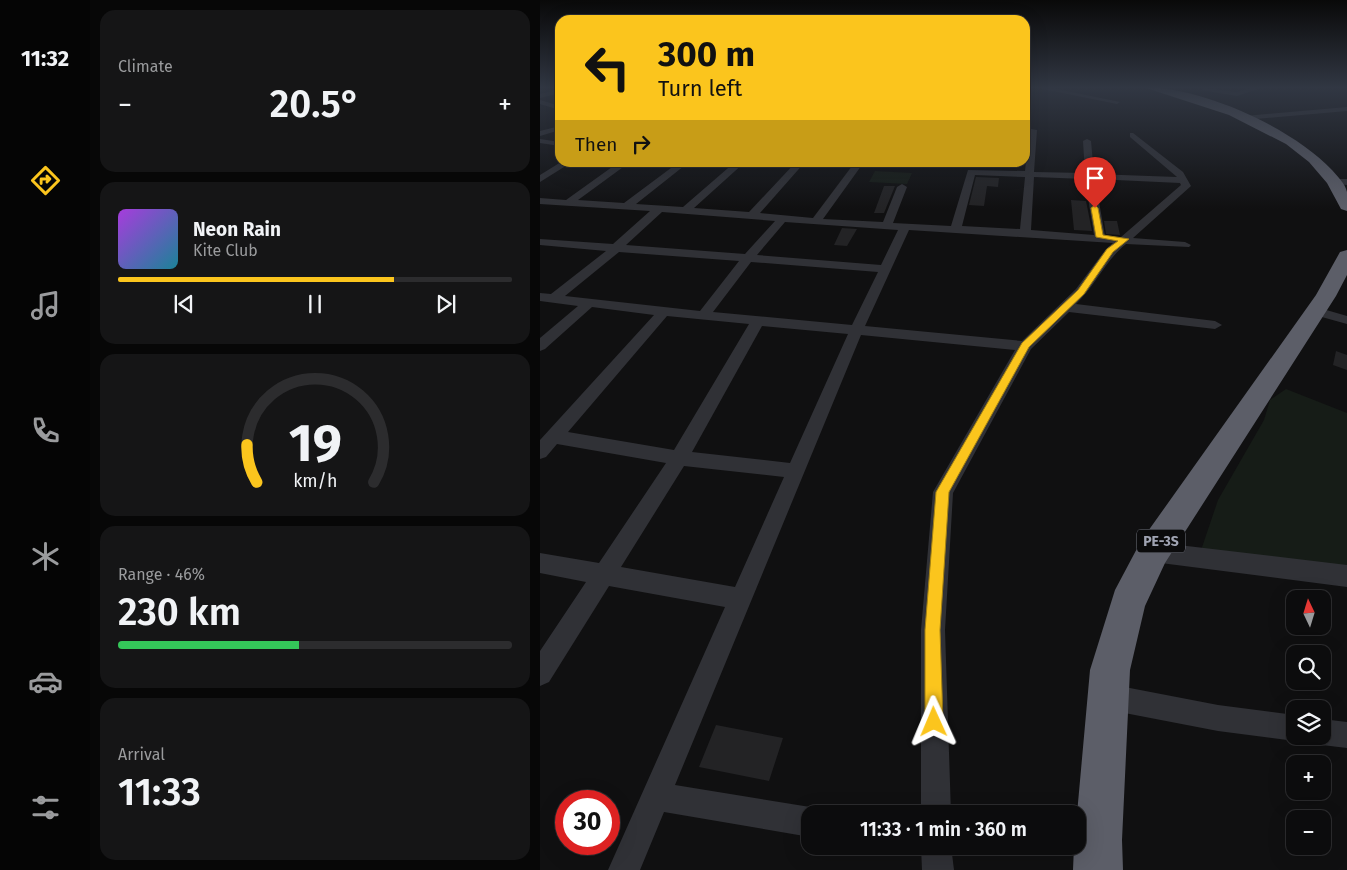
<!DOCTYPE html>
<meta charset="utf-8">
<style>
body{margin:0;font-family:"Fira Sans",sans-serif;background:#151516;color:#f1f3f6;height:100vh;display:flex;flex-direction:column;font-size:19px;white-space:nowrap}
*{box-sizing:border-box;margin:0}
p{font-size:16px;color:#9a9b9d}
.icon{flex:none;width:28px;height:28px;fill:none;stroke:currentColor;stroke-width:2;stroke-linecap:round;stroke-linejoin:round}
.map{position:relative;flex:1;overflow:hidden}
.drawer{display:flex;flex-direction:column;gap:10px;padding:10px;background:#070707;width:450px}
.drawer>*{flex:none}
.top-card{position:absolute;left:15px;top:15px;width:475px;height:152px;border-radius:15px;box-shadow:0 5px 20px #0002,0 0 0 1px #2c2c2e;background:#fbc51d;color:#111;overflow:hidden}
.needle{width:32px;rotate:356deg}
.controls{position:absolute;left:746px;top:590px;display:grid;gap:10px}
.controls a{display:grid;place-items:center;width:45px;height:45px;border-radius:10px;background:#0c0c0d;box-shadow:0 5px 20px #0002,0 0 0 1px #2c2c2e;font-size:25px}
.speed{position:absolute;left:15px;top:790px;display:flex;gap:10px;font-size:25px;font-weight:700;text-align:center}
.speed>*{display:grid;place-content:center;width:65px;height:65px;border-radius:50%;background:#0c0c0d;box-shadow:0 5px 20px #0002,0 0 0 1px #2c2c2e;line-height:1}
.speed .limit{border:8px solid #d22;background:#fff;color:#111}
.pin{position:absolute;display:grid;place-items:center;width:42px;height:42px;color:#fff;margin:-51px -21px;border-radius:50% 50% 50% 0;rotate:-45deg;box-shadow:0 0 5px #0007}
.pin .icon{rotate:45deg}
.me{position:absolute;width:55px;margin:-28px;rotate:359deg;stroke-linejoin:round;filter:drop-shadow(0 0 4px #0008)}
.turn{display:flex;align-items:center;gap:18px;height:105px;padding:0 20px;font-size:22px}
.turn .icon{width:65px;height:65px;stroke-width:2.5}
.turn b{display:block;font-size:35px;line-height:42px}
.then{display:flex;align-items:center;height:48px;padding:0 20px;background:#0003;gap:10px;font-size:19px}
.big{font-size:38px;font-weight:600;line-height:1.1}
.drawer .card{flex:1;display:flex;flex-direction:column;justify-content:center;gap:8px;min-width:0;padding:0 18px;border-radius:15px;background:#151516}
.drawer .dial{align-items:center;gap:0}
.dial svg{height:130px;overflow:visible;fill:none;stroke:#2c2c2e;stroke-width:7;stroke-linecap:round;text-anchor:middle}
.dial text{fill:#f1f3f6;stroke:none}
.song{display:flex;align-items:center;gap:15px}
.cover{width:60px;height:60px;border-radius:8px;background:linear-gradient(135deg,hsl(280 70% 55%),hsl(190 70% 35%))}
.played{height:5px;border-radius:2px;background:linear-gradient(90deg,#fbc51d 70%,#2c2c2e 70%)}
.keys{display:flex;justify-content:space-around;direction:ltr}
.heat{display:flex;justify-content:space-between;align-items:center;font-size:28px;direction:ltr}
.charge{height:8px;border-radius:4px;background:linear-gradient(90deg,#34c759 46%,#2c2c2e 0)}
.trip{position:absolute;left:261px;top:805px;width:285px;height:50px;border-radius:15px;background:#0c0c0d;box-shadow:0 5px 20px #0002,0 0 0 1px #2c2c2e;font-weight:600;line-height:50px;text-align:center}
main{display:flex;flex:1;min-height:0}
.menu{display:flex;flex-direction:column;width:90px;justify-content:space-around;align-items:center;background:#050505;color:#9a9b9d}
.menu .icon{width:35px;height:35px}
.menu .active{color:#fbc51d}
.menu b{font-size:22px;color:#f1f3f6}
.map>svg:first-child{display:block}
.green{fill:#161c17}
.building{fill:#232325}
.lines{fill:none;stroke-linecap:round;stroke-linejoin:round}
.street{fill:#303136;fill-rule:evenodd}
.highway{fill:#5c5e68;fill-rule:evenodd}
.route{fill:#fbc51d;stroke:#a38013}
.labels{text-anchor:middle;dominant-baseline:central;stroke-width:5;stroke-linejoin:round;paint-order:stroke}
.shield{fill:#0b0b0c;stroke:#737681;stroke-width:1}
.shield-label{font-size:14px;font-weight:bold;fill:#a0a4b3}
</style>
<main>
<nav class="menu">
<b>11:32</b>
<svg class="icon active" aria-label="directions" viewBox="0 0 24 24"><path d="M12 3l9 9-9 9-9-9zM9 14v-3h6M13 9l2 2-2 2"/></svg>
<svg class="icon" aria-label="music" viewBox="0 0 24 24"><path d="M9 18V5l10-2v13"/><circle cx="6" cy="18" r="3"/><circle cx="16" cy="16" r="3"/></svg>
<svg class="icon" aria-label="phone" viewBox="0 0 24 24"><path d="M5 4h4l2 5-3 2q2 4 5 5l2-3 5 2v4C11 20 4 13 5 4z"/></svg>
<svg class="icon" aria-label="climate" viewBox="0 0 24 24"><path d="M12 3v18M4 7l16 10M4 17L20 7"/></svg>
<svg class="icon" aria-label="car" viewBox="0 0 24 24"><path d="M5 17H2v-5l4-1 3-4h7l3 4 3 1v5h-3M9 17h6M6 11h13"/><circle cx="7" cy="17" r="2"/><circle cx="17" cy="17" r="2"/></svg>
<svg class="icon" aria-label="filters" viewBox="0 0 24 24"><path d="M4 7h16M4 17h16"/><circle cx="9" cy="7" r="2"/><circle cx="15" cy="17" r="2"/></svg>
</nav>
<section class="drawer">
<div class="card"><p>Climate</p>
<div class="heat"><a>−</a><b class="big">20.5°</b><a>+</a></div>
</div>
<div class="card">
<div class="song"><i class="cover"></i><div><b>Neon Rain</b><p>Kite Club</p></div></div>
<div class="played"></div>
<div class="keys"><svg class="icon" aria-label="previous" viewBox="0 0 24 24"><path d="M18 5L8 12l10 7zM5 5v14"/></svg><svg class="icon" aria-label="pause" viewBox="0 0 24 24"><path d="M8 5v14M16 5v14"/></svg><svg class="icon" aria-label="next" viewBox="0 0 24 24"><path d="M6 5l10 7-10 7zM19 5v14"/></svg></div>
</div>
<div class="card dial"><svg viewBox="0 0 100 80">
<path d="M14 69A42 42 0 1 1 86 69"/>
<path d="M14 69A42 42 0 0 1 8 46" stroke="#fbc51d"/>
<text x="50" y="56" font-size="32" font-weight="700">19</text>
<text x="50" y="72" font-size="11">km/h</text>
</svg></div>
<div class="card"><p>Range · 46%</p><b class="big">230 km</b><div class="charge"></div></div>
<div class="card"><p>Arrival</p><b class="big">11:33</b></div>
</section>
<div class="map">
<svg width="807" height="870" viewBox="0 0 807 870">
<rect width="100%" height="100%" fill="#101011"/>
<path class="green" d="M335,171l37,2 -5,11 -38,-2z
M746,389l61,24v170l-151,-18 22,-65 46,-80 6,-20z"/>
<path class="building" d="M436,177l23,1 -1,9 -11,-1 -3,20 -15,-1z
M344,186h11l-11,27h-10z
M531,200l15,1 6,30 -18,-1z
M564,221h13l3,14 -14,-1z
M302,228l15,1 -10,17 -13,-1z
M796,351l11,4v15l-14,-5z
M176,725l67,13 -14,43 -70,-14z"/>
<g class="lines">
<path class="street" d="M493,87h14l73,15 -3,2z
M714,87h10l-27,9 -36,-6 3,-2 33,4z
M20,89v4l-20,5v-4z
M0,100l20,6v4l-20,-6z
M807,107v4l-102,9 -4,-2 4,-2z
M20,126v4l-20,6v-5z
M485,128l12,2 -3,42 51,1 -2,-32 4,-2 4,2 3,33 83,3 -47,-40v-4h3l50,39 8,14 -58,52 52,4 6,3 -2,2 -63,-3c-21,17 -31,42 -50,60l139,17 7,4 -7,4 -146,-17 -38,37 -78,144 -8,137 6,184h-30v-184l12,-138 82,-142 -154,-15 -186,450 135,22 11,7h-11v23l-146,-25 -24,58h-32l117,-263 -116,-21 -60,96 -9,4v-35l46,-69 -46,-9v-20l59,10 67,-100 -109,-19 -11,13 -6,2v-19l114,-125 -62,-8 -47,42 -5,2v-13l38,-32 -38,-5v-8l11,1 55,-43 -66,-6v-6l73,5 37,-33 -110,-7v-6l26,2 53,-38h11l-52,38 46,3 55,-41h10l-53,42 47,3 52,-45h10l-51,46 55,4 47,-50h9l-45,51 53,5 42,-56h9l-41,57 60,3 14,-35 5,-3 5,3 -14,36 58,3 17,-56 57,1 4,-39h-4zM435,175l50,2 -5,52 -58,-3zM494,177l51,2 9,56 -63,-5zM555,179l85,4 1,2 -60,52 -16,-1zM122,212l113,9 -30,33 -119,-9zM245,222l113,8 -17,35 -124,-10zM369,230l204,13 -7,6 -30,40 -54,52 -157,-15zM79,252l120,9 -39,50 -135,-15zM211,262l127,10 -26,53 -139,-13zM127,316l82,8 -75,126 -106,-18zM222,326l86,8 -58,129 -98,-11zM144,466l100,11 -49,110 -114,-20z
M0,139l20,3v4l-20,-3z
M21,162h11l-32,20v-7z
M794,179h13v6l-16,-1v-4z
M776,307l31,9v8l-36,-10 -2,-3z
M613,542l194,23v22l-194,-25 -7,-3 -4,-7 4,-7z
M569,684l109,21 77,10v21h10l-10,5 -77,-10 -109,-21 -9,-4 -4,-9 4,-9z
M782,719l25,3v26l-25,-3 -10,-3 -2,-6h12z
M381,846h30l3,24h-32z"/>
<path class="highway" d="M603,87c59,0 148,40 189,83 5,6 13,13 15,22 0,5 0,13 0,19l-6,-2 -14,-26 -18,-21 -23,-18 -57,-29z
M807,250v25l-11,21 -171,267 -20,43 -15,64 -8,170 1,30h-50l1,-24h4l-1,-32 13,-144 25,-80 26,-49 175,-246 24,-43z"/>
</g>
<linearGradient id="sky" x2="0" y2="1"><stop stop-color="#090909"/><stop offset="0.42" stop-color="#313743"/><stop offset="1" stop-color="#313743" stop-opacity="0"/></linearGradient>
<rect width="807" height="209" fill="url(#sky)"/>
<path class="route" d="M555,205l3,3 5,27 26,4 -16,13 -29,42 -55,53 -80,145 -9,138 3,92 -3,6 -6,2 -6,-2 -3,-6v-92l11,-138 86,-149 56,-53 29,-41 11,-8 -22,-4 -5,-29z"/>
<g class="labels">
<rect class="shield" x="597" y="529.5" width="48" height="23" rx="4"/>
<g class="shield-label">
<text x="621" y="541">PE-3S</text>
</g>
</g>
</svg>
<div class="controls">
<a><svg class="needle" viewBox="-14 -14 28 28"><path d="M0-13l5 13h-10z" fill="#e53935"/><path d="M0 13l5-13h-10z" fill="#9a9b9d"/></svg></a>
<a><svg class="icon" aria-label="search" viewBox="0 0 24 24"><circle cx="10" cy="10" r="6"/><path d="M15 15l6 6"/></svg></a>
<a><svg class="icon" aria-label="layers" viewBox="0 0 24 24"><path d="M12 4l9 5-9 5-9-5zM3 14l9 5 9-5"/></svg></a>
<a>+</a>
<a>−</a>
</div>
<div class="speed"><div class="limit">30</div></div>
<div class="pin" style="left:555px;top:208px;background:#d93025"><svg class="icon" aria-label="arrive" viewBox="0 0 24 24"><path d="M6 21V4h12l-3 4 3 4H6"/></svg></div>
<svg class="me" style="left:394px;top:722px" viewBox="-20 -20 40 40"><path d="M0-17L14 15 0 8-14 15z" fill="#fbc51d" stroke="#fff" stroke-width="4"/></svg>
<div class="trip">11:33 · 1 min · 360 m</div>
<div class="top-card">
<div class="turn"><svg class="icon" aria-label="left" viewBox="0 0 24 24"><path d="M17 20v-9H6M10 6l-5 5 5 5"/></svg><div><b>300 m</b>Turn left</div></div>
<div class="then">Then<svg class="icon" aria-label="right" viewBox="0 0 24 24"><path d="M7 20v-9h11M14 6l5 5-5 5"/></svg></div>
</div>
</div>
</main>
